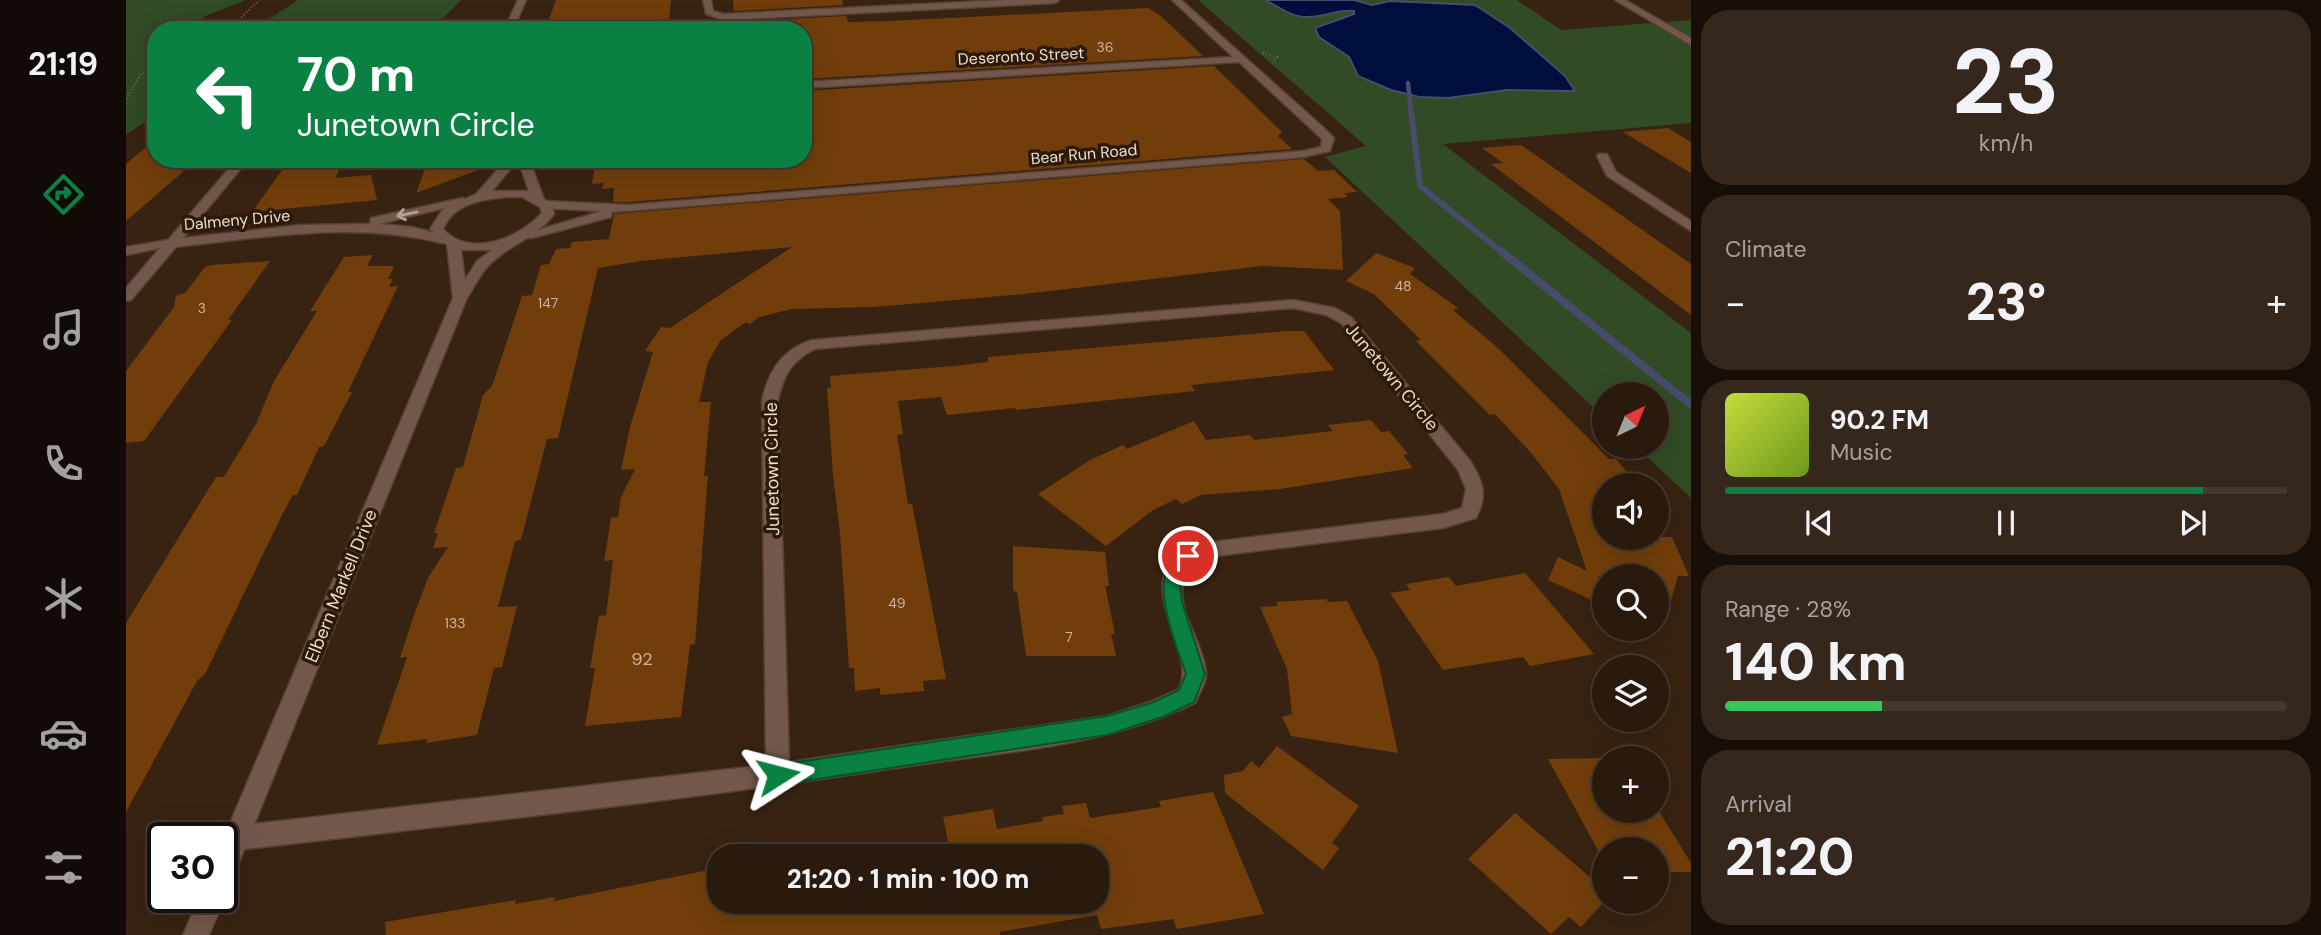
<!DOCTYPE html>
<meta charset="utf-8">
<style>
body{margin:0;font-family:"DM Sans",sans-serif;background:#36271c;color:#f1f3f6;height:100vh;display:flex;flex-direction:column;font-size:26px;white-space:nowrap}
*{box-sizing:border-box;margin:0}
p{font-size:23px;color:#a5a19e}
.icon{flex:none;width:38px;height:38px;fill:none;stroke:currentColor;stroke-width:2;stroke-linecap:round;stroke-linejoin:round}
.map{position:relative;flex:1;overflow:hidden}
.panel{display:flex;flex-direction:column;gap:10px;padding:10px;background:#170e08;width:630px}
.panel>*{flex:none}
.hud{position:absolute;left:21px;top:21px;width:665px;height:147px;border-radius:28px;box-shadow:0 7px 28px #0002,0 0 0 2px #46382e;background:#0b8043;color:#fff;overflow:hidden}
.needle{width:46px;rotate:43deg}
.tools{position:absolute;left:1466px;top:382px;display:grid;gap:14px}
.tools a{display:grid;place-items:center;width:77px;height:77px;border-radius:50%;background:#2a1a0e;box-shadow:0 7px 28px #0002,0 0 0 2px #46382e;font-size:35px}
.speed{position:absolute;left:21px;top:822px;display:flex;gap:14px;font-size:35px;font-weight:700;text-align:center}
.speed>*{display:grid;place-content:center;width:91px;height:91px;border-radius:50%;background:#2a1a0e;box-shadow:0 7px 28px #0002,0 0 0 2px #46382e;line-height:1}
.speed .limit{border:4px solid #111;border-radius:10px;background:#fff;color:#111}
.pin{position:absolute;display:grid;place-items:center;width:60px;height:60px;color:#fff;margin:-30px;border:4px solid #fff;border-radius:50%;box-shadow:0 2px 7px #0007}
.me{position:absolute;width:77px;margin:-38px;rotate:81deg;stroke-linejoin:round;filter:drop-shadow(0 0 5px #0008)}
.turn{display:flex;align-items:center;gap:24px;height:147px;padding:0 35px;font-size:32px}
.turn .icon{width:91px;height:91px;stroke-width:2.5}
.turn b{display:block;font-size:49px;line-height:60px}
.big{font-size:52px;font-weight:800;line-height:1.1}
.panel .tile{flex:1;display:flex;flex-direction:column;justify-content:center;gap:10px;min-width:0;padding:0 24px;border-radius:28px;background:#36271c}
.panel .dial{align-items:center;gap:0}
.dial b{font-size:91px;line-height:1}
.song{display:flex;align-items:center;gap:21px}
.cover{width:84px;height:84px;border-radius:10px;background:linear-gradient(135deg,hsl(70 70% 55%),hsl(80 70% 35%))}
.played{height:7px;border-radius:4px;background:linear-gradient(90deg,#0b8043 85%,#46382e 85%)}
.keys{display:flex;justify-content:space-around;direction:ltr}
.heat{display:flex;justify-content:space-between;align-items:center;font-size:38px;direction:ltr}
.charge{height:10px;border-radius:5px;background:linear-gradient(90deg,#34c759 28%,#46382e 0)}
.trip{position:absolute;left:581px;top:844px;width:402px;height:70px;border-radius:28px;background:#2a1a0e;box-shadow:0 7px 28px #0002,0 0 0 2px #46382e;font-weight:800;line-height:70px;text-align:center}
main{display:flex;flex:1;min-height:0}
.tabs{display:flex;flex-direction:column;width:126px;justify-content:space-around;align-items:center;background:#110a06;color:#a5a19e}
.tabs .icon{width:49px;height:49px}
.tabs .on{color:#0b8043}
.tabs b{font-size:32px;color:#f1f3f6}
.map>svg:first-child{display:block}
.green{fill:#314b25}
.water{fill:#000e3d;stroke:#464c69;stroke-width:2}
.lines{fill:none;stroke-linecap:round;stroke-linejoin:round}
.stream-far2{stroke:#464c69;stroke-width:4.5}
.stream-far1{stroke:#464c69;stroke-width:6}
.stream{stroke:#464c69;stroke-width:8}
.building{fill:#713e0b}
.minor-casing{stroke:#544131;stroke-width:3}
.tertiary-casing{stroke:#544131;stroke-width:3}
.path{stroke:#776455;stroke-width:2.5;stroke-dasharray:1 2.5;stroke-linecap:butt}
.minor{fill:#73574c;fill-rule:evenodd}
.tertiary{fill:#73574c;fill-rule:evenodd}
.oneway{stroke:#b4a095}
.route{fill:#0b8043;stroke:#07532c;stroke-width:2}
.labels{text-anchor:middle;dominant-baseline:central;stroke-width:7;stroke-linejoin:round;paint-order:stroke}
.number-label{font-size:14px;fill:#ccb4a0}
.far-street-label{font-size:16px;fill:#eadcd1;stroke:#2d1908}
.street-label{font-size:18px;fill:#eadcd1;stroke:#2d1908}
.near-number-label{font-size:18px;fill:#ccb4a0}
</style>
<main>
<nav class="tabs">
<b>21:19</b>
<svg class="icon on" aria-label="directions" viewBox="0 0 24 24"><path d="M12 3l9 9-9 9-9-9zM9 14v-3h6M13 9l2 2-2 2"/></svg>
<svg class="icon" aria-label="music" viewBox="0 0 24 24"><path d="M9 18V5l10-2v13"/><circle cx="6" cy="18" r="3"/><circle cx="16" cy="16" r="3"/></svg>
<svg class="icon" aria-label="phone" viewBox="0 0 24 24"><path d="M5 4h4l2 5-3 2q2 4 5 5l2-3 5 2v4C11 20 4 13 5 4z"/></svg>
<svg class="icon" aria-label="climate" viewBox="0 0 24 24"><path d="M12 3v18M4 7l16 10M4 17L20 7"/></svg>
<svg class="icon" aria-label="car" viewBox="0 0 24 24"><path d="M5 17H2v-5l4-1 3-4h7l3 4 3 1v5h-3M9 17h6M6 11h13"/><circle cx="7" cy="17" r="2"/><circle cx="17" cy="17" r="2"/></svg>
<svg class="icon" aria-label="filters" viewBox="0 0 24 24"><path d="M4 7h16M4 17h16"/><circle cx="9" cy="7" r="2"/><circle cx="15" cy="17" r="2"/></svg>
</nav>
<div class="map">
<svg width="1565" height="935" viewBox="0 0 1565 935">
<rect width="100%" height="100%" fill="#382312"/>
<path class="green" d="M0,0h120l-43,17 3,13h-50v84l-30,21z
M172,0h163l-23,23 -12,7h-174z
M1072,0h319l44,30 130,-10v103l-248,21 248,189v165l-56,-52h22v-52h-52v24l-280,-261 41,-11z"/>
<path class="water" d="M1139,0h89l18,5 18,-4 85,4 35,23 55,48 10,15 -68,-1 -59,8 -29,-1 -28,-7 -33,-14 -9,-19 -30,-20 -4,-9 39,-14v-3c-16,-2 -29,6 -46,6 -15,1 -29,-10 -43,-17z"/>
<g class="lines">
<path class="stream-far2" d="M1282,83l3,29"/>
<path class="stream-far1" d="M1285,111l9,75 83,67"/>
<path class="stream" d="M1375,251l190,154"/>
</g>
<path class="building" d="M430,0h115l-3,30h-123z
M607,0h109l1,5 -109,6z
M1022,8l13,8 42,40 -400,23v-49h-68l-1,-8 112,-6 2,6 42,-1z
M1088,66l68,66 -4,4 14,13 -664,53h-15l1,-14 -12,1 2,-6 -12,1 4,-25h207v-68z
M1542,128l23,14v31l-68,-41z
M30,139v20l33,4 -9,8h4l-58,50v-57z
M1395,145l170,119v51l-200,-151 12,-1 -21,-15z
M164,159h55l-10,19 36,-3 6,25 -125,12z
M325,159h45l1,4 -81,30 12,-32z
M1178,159l14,12 16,-1 23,22 -13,1 4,4 -20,2 12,12 3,59 -80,-4 -239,28 -149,13 -83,2 -33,8 -9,7 -4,-2 -25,18 -13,22 -9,40h12l-7,74 4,-1 -13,169 -5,1 -9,72 -96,9 10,-58h-5l9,-52 7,-1 7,-55 -9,1 7,-43 7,-1 3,-20 14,-28 -14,1 9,-43 23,-75 -8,-1 16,-24 9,1 122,-81 -152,14 -42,7 -40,170 -11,1 -26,101 -6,1 -17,66 19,-1 -15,61 -8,1 -17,67 -51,8 1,-4 -50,6 30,-88 -7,1 14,-43 14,-37 20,-31 -15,1 5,-15h-4l22,-65 7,-1 20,-72 9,-9 30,-90 10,-1 9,-30 8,-1 7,-15 14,-1 2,-6 37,-3 5,-25z
M1250,253l39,15 -5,6 48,34 -5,2 46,39 110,110h7l21,26h-32v52h67l17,39h-11l-14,48 -7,-1v-47h-60l8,4v26l-57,-26 10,-23 29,14 -28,-82 -27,-35 -37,-40 -5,1 -74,-74 5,-1 -47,-46 -28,-13z
M247,255l-6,11h27l-6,13h5l-4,8 9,-1 -50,106h4l-28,54 -5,1 -22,48h-4l-10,18 -78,161 -8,7 -71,131v-189l90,-146h8l32,-53 18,-43 43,-70h-7l34,-54z
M144,261l-42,59h4l-88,121 -18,2v-72l48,-64 2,-11 10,-4 19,-25 7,-2z
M1160,331h18l30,39 -143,15 4,6 -179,19 -1,-2 -68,7 -6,-18 -43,4 5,33 -6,1 11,69h4l34,175 -23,2 1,10 -44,4v-7l-25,3 -1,-23h-5l-9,-135 -7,-58 -6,-87h4l-1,-12 123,-10 35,-4v-5z
M1245,420l10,12 8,-1 19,23 -5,1 10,13 -133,21 -79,6 -19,9 -6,-5 -23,11 -47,36 -68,-52 52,-34 33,-15 4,4 67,-28 12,19 44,-5 4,5 79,-9 -5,-6z
M887,546l92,6 4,34h-4l10,48h-4l5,22h-90l-9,-64 -4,-1z
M1399,573l69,81 -64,12 -7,-9 -80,13 -53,-77 20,-3 -4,-6 43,-7 7,9z
M1200,599l2,3 19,-1 31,60 20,92 -107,-17 -9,-19 10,-3 -5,-45 -27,-62 18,-1 -2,-4z
M1151,746l82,60 -27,37 7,5 -16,22 -98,-77 -1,-18 19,-4 8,-10 8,7z
M1479,758v52l52,-2 34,55v9h-34v-23h-52v14l-57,-104z
M1087,792l51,122 -87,15 -4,-10 -72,10 -4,-14 -97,17v3h-614l-1,-13 131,-22 -1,4 40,-7 -1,4 155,-31 10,-1v32h378v-45h-146l-8,-39 50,-8 4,20 46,-8 -1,-4 22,-3 -2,-8 24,-3 4,15 71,-11 -2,-6z
M1389,813l90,77v11l-24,26 -12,-10 -18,17 -83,-75z"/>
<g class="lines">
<defs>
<path id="minor" d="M577,0h8l2,11 11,3 282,-14h53l-4,3 -332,17 -17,-6z
M1046,0h9l143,128 10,10 -4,13 -27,6 -691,55 -1,5 -79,21h-10l-1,-3 81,-24 -60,-3 -2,-3 6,-4 82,4 675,-54 18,-4 1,-8 -83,-77 -436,26v-6l430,-25z
M1489,0h10l66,38v7z
M1473,154h8l9,18 75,49v10l-84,-55 -10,-20z
M111,159h12l-66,79 118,-13 69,-1 1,-6 4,-1 88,-19 6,4 -90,22 33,3 35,9v6l-5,1c-89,-22 -177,-6 -266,4l-45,53 -5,1v-13l34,-40 -34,7v-8l42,-7z
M1167,300l42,8 16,9 120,145c12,20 17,34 5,56l-33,10 -235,29c-55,30 -6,74 -2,115 1,10 -7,22 -11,31 -90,44 -194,49 -293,64 -221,34 -443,57 -665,83l-9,-3 -3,-9 3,-9 9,-3 529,-61 -4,-364c6,-29 20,-52 50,-61zM1167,308l33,7 15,8 117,147 8,19 -4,19 -19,6 -239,29c-89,28 -4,102 -25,146l-26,12 -46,15 -318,46 -11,-361c5,-25 13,-40 37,-52z"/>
<path id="tertiary" d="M392,0h8l-13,30h-9z
M381,159h22l15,40 8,6 2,9c-17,23 -45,31 -65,51 -9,9 -15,23 -22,33l-236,584 -9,4v-44l231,-544 -6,-53 -17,-16 13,-20 33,-15zM392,160l11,31h-37l25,-30zM382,197h14l18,10 2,6c-24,26 -72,45 -99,16 11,-26 40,-30 65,-32zM335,250h31l-15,11 -12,19z
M96,891l3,7 -16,37h-26l16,-37h23z"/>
</defs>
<use href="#minor" class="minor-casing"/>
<use href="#tertiary" class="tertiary-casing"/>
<path class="path" d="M103,30l30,-30
M1137,53l14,4 -5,5
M0,99l15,-25 15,-5"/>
<use href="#minor" class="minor"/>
<use href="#tertiary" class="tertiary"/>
</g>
<defs><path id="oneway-shaft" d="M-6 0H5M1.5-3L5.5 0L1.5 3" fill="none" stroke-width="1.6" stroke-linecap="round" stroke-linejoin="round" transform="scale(1.75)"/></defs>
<use class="oneway" href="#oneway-shaft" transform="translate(281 214) rotate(168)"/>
<path class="route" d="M1062,550l9,6 -17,28 2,18 23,72 -11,28 -29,14 -58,19 -329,50 -8,-3 -3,-7 3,-7 8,-3 329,-49 47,-14 25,-12 7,-16c-10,-31 -46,-109 2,-124z"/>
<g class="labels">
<g class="number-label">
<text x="979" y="47">36</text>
<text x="1277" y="286">48</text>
<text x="422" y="303">147</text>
<text x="76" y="308">3</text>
<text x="771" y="603">49</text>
<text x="329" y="623">133</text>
<text x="943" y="637">7</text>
</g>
<g class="far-street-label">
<text transform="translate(895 56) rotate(-3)">Deseronto Street</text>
<text transform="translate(958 154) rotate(-5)">Bear Run Road</text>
<text transform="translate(111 220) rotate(-5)">Dalmeny Drive</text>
</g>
<g class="street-label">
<text transform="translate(1266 377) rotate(50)">Junetown Circle</text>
<text transform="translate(646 469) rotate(-91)">Junetown Circle</text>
<text transform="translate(215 586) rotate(-68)">Elbern Markell Drive</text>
</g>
<g class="near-number-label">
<text x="516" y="659">92</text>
</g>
</g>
</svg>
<div class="tools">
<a><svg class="needle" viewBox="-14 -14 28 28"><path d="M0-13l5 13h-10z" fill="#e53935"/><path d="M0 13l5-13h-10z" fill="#a5a19e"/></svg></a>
<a><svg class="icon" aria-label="sound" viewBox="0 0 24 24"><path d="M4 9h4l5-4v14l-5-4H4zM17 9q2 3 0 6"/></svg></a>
<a><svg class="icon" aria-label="search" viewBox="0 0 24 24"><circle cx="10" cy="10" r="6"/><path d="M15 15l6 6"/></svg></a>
<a><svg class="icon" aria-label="layers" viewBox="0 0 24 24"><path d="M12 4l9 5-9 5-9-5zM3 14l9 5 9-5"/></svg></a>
<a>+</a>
<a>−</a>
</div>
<div class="speed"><div class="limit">30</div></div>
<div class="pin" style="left:1062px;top:556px;background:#d93025"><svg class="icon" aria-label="arrive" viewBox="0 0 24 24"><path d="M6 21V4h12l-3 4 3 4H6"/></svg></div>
<svg class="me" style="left:652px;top:775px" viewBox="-20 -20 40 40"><path d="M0-17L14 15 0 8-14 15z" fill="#0b8043" stroke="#fff" stroke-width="4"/></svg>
<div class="trip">21:20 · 1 min · 100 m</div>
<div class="hud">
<div class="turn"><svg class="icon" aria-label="left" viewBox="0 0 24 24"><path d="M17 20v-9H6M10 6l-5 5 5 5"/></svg><div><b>70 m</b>Junetown Circle</div></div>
</div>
</div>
<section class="panel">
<div class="tile dial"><b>23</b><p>km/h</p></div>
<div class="tile"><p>Climate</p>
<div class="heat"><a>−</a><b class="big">23°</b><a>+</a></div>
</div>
<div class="tile">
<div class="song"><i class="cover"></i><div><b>90.2 FM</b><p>Music</p></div></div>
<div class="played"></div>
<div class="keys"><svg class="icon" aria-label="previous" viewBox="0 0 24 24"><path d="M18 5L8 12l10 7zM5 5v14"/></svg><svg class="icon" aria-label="pause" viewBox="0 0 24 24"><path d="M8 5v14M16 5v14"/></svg><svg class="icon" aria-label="next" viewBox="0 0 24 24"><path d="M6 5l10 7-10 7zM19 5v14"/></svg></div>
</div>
<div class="tile"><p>Range · 28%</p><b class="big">140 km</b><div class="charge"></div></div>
<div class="tile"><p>Arrival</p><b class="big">21:20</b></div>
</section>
</main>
